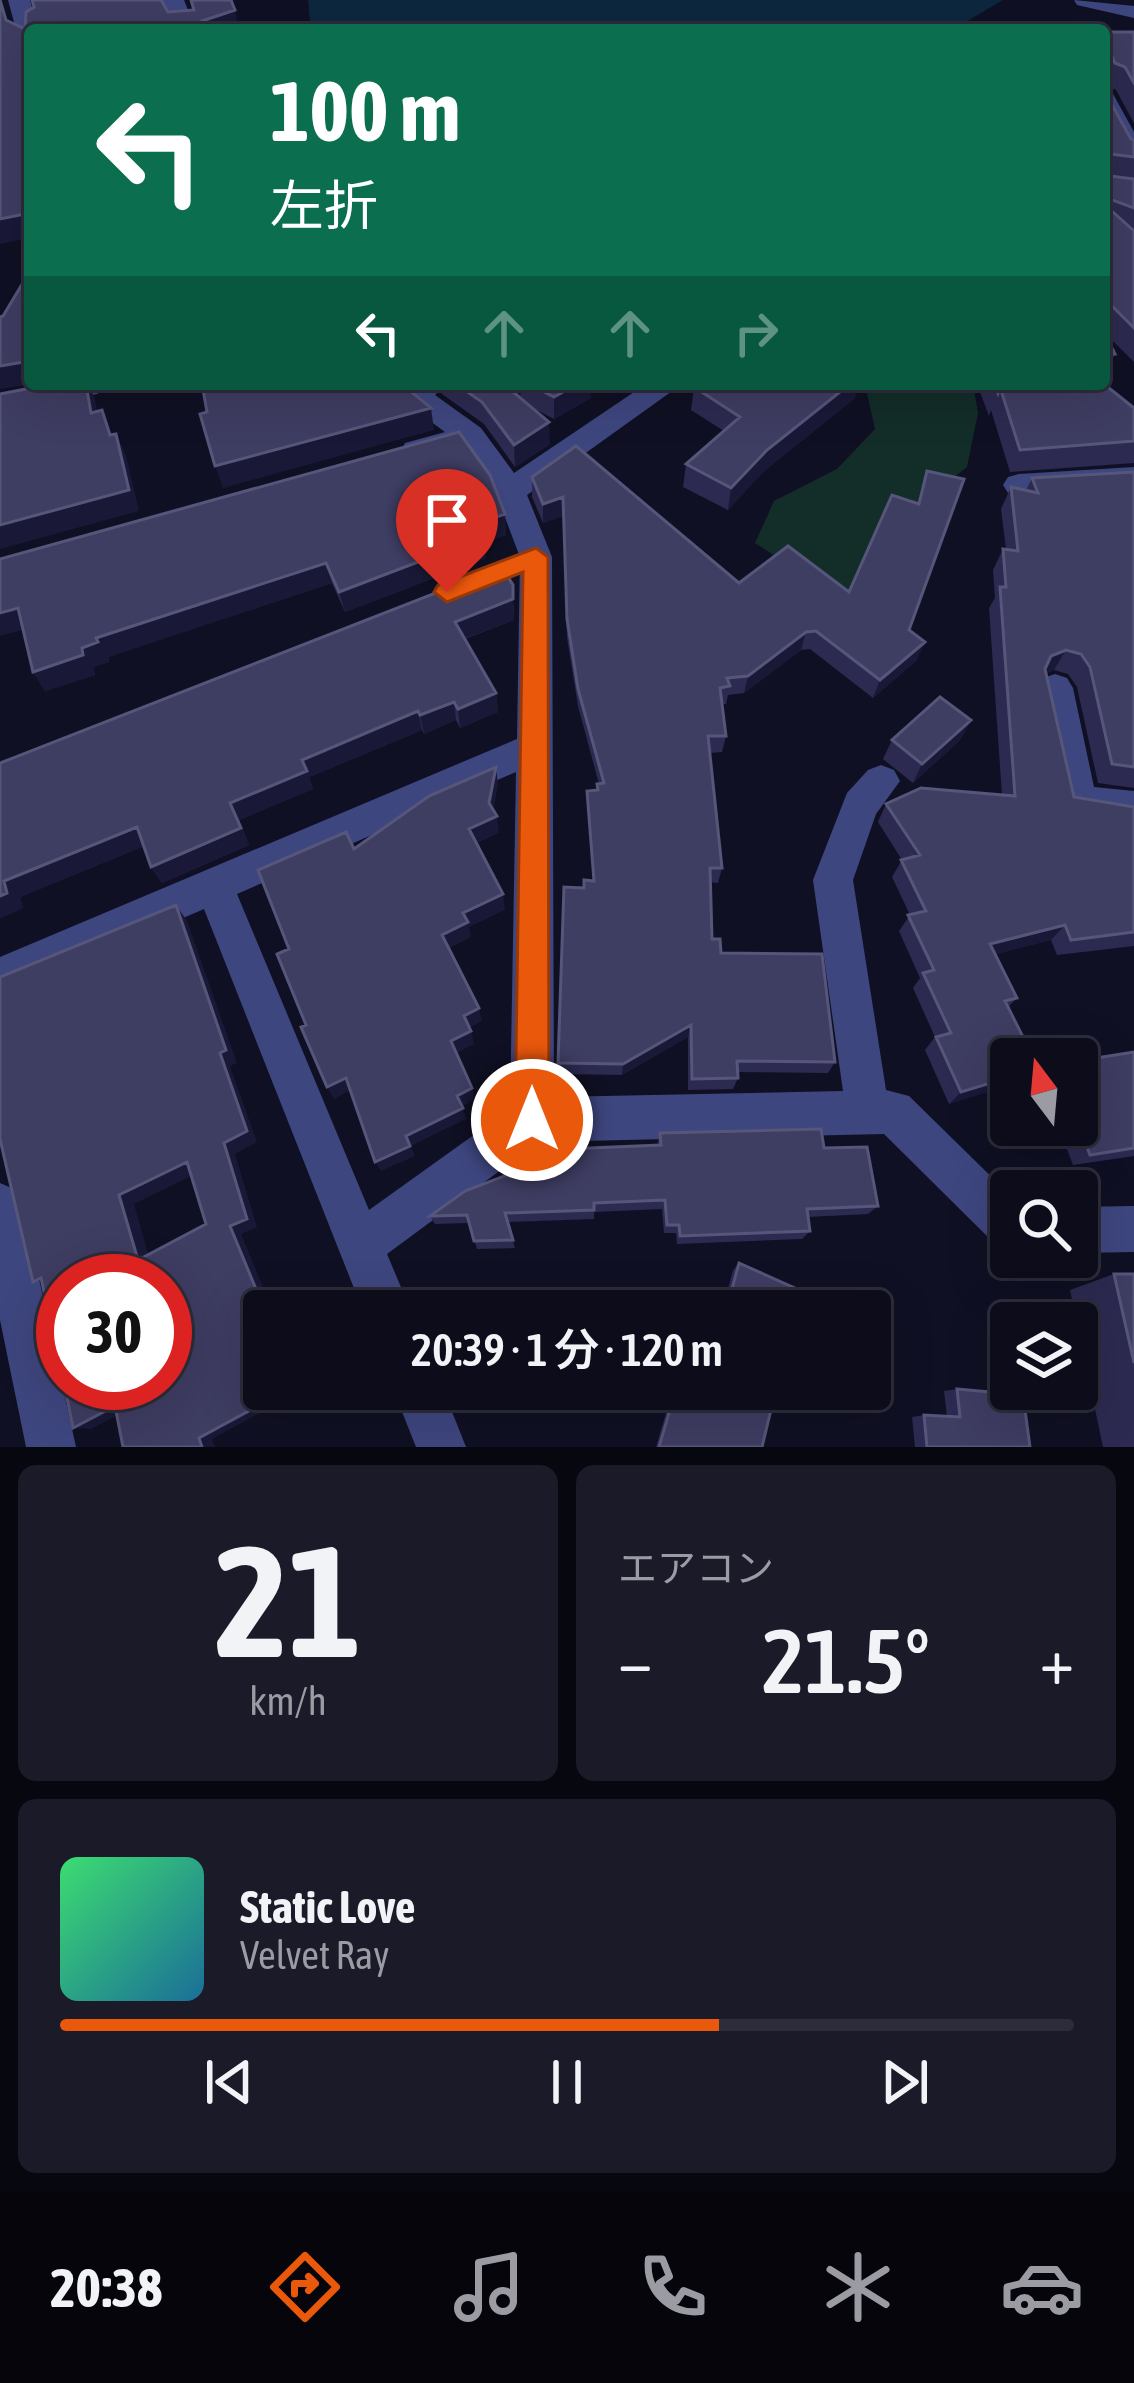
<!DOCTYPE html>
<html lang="ja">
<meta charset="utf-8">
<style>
body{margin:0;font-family:"Asap Condensed","Noto Sans JP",sans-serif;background:#1a1a28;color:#f1f3f6;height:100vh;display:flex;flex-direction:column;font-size:45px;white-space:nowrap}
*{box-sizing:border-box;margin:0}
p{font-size:39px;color:#9a9ba3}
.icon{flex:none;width:66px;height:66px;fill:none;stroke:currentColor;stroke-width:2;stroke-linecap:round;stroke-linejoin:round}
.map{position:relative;height:1447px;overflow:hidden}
.side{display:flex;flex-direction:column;gap:18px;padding:18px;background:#07070f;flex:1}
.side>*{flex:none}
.hud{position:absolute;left:24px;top:24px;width:1086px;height:366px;border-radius:12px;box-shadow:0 12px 48px #0002,0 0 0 3px #2c2c3a;background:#0b6e4f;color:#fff;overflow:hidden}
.needle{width:78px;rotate:344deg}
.controls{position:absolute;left:990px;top:1038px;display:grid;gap:24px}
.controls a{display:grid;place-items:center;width:108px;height:108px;border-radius:12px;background:#0c0c1b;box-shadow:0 12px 48px #0002,0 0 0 3px #2c2c3a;font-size:60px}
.speed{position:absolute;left:36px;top:1254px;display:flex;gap:24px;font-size:60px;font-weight:700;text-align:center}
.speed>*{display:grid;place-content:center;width:156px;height:156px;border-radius:50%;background:#0c0c1b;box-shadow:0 12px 48px #0002,0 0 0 3px #2c2c3a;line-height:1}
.speed .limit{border:18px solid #d22;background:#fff;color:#111}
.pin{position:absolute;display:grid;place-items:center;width:102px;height:102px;color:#fff;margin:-123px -51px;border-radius:50% 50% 50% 0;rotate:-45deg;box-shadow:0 0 12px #0007}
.pin .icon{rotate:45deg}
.me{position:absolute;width:132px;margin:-66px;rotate:0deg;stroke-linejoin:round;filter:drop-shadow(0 0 9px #0008)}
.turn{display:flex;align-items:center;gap:42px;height:252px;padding:0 48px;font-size:54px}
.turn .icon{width:156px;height:156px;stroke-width:2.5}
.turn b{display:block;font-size:84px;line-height:102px}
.lanes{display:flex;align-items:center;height:114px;padding:0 48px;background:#0003;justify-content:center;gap:60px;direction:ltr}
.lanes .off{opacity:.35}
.big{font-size:90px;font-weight:600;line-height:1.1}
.side .widget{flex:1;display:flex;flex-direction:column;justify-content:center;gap:18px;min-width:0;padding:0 42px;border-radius:18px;background:#1a1a28}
.side .dial{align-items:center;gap:0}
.dial b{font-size:156px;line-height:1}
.song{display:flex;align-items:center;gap:36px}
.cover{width:144px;height:144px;border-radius:18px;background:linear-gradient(135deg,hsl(140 70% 55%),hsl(200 70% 35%))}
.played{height:12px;border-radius:6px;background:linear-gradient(90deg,#ea580c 65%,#2c2c3a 65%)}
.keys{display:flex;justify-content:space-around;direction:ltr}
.heat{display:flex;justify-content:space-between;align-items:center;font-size:66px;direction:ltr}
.side .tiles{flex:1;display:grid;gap:18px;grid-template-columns:1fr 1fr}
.widget:last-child{grid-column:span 2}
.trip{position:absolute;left:243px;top:1290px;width:648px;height:120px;border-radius:12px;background:#0c0c1b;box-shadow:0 12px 48px #0002,0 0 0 3px #2c2c3a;font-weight:600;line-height:120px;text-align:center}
.tab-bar{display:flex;height:192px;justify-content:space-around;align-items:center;background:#05050b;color:#9a9ba3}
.tab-bar .icon{width:84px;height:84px}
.tab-bar .current{color:#ea580c}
.tab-bar b{font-size:54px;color:#f1f3f6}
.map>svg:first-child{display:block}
.green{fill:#132d28}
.water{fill:#0d273f}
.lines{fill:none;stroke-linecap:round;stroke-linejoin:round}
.minor{fill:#3e467f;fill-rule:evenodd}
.wall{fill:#2c2a50}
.shaded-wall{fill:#191837}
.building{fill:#3e3d62;stroke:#56557a;stroke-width:3;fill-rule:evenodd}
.route{fill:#ea580c;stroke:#983908;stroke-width:3}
</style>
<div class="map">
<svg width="1134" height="1447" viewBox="0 0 1134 1447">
<rect width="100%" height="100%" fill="#101024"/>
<path class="green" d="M865,384h108l5,29 -11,54 -67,53 -51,83 -94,-60 19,-42 63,-32 38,-40z"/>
<path class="water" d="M308,0h695l-51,30h-654l12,-8z"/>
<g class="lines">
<path class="minor" d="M8,0h22l8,30h-8v18l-11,-7z
M162,0h22l12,30h-22z
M1074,0l60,6v12l-57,-13z
M1104,90l8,2 22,40v30l-9,-2 -21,-40z
M49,384h63l-15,10 -97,20v-20z
M410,384h36l-11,11 46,33 33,45 132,-89h36l-155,111 25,62 2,540 289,-6 -30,-211 34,-87 21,-23 13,-5 13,5 6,11 -24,33 -23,66 33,210 23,6 102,100v55l-16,-7 -111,-110 -345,8 -152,112 24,57h-48l-159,-402 -204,88v-40l517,-218 3,-182 -24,-63 -33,-46 -47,14 -11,-3 -4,-8 4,-8 40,-11 -41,-30 -5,-7zM516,772l-6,337 -141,101 -132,-316z
M1134,467v22l-115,7 -11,-3 -5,-8 5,-8 11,-3z
M1055,674l12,4 6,10 21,99 40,4v34l-69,-11 -28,-126 6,-10z
M0,1183l16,7 7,16 53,241h-50l-26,-127z
M1134,1206v46l-57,1v-46z
M393,1389h50l23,58h-50z"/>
</g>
<path class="wall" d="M1104,32h30v91l-18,-33 -9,-4 -3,-6z
M1104,104l27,35 3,1v222l-30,-30z
M1104,332l11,22 -11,22z
M441,384h161l-11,6v8l-37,21 -21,-11 17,36 -35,23 -31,-43 -42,-30z
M977,384h127l30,24v55l-124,9 -19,-62 -2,6z
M694,387l161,11 -92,74 -35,38 -45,-23 3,-23 38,-33 -33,-21z
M927,471l-18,159 8,30 -44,38 -63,-49 -9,1 -57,43 -16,2 -2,9h-4l4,32 -4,16 -12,1 12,115 -4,15 -8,-1 2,57 9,14 114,109 -7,11 -91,-1 1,6 -5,11 -45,1v-53l-66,38 -64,-1 6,-187 20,1 9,-8 -6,-89 10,-1v-6h2l-21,-78 -11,-68 -4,-122 -20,7 -11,-26v-20l207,106 110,9 68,-89z
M1134,472v316l-36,-5 -21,-96 -9,-13 -14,-4 -9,3 29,124 60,10v139l-77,9 -6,-15 -56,14 22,44 -9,9 26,52 -85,45 -24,-54 10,-13 -22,-49 7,-10 -21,-47 11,-16 -18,-38 10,-17 -24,-38 8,-18 116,-9 -13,-187 6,-10 -2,-28 10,-21h3l-5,-40 10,-22 15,3 6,-12z
M506,535l-22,8 2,15 -141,54 -13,-29 -224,74 1,5 -16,5 2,8 -50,16 -12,-19 -10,-42 -23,-71z
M514,605v15l-49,19 31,54 2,19 -38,16 -4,-8 -32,14 -2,-4 -113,47 4,12 -74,31 10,25 -87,38 -11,-16 -7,-21 -124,51 3,11 -23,10v-155z
M971,720l-11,20 -47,43 -30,-24 9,-19z
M1134,1052v104l-61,9 -15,-40h19v-64z
M660,1133l164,15 54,58 -10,8 -60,3 2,14 -8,8 -125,5 -1,-11h-12l-2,-24 -68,3v7l-87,3 8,26 -38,1 -8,-26 -34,1 -5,-8 227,-71z
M739,1263l82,48h-99l11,-41z
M1114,1274h20v173h-31l-33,-157z
M673,1389h103l-14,58h-106z
M957,1389l73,58h-115l-3,-30 12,-2 23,1 -3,-25z"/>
<path class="shaded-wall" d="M235,10l4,20h-34l-3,-9z
M30,213v25l-30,6v-25z
M30,361v23h2l-32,5v-23z
M86,384h2l7,15 6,36 -10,-22z
M517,384h3l1,18 -9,-11z
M577,384h25l-11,6v8l-37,21v-22z
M850,384h9l-4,14 -92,74 -35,38 3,-22 36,-38z
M431,408l3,22 -211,58 -8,-22z
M549,422l1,22 -35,23 -1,-22z
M116,434l10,21 13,56 -139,38v-24z
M563,497v19l-20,7v-19z
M505,514l1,21 -22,8 2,15 -141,54 -6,-20 137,-68z
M326,563l6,20 -224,74 1,5 -16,5 2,8 -50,16 -12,-19 49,-24 14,-10z
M513,585l1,35 -56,21 -3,-19z
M18,608l12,20 -30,8v-23z
M806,632l-5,18 -57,43 4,-17z
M925,642l-8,18 -44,38 7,-18z
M1066,650l-12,20 -15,6 12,-20z
M496,693l2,19 -38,16 -2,-19z
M454,702l2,18 -32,14 -4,-19z
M418,711l4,19 -113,47 4,12 -74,31 10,25 -87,38 -11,-16 79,-64 72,-43z
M971,720l-11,20 -47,43 9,-19z
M496,767l2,18 -6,33 5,-2 2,17 -28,13 -2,-17 20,-26z
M137,827l12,17 -129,53 3,11 -23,10v-22l4,-15z
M503,894l2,16 -36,17 2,10 -26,13 -3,-15 21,-22z
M176,905l11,16 50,142 -7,3 27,76 -22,12 22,73 -16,7 32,77h-8l-35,-85 -10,-173z
M1065,925l-14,15 -73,19 12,-15z
M479,1008l3,13 -15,8 -3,-13z
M691,1025l-3,12 -66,38 1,-11z
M471,1031l3,13 -19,10 -4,-13z
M1011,1077v8l-62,19 12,-12z
M346,1078l7,11 -19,10 -7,-12z
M472,1088l3,11 -14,8 -4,-11z
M463,1108l3,11 -55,27 4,10 -34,15 -6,-9 31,-26z
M187,1162l12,10 -65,32 18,63 -14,-7 -19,-65z
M289,1389h15l-92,50 3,8h-13l-3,-9z
M115,1406l16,2 -40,21 -18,-1z"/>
<path class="building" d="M0,0l6,20 19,9 1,-17 8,-5 -2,-7h129l7,12 26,-2 -3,-10h40l4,10 -33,11 3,9h-175v142l-5,-2 5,25v18l-30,6z
M1104,32h30v51l-9,-16 -10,-4 -11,-23z
M1104,104l8,1 19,34 3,1v17l-24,-3v22l24,3v29l-30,-11z
M1104,204l30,27v97l-30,-30z
M24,281h6v80l-30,5v-49l3,-1z
M1104,332l11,22 -11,1z
M51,384h35l5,29 11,-3 8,25 6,-1 13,56 -129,35v-131z
M202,384h200l29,24 -216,58 -15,-52 7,-2z
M456,384h61l-5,7 37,31 -35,23 -32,-43z
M529,384h48l-23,13z
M698,384h152l-83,66 -36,38 -45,-24 54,-47 -46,-30z
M995,384h109l30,24v33l-114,9 -20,-63 -2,6z
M459,432l31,43 15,39 -29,10 8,13 -145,55 -13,-29 -230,75 2,4 -16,6 1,7 -50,17 -15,-64 -18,5v-54z
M576,446l163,137 49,-37 61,46 43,-97 27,9 8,-33 37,8 -55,151 16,12 -45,38 -64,-49 -10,1 -58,44 -21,2 3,8 -10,2 6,48h-18l14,132h-12l2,71h8l1,14 101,1 13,108 -98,-1 1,17 -46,1 -1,-54 -68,39 -65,-1 6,-176 20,1v-8l10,1 -7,-90 11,-1 -1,-6 7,-1 -26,-94 -11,-70 -4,-122 -20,7 -11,-27z
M1134,472v295l-22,-3 -22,-97 -9,-13 -15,-4 -15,6 -6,13 29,128 60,10v125l-63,8 -6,-15 -75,19 27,54 -12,3 29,58h-23v18l-50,15 -25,-55 15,-4 -28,-60 11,-3 -26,-55 18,-4 -25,-51 19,-5 -34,-51 35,-16 94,8 -15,-209h6l-3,-38 15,2 -7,-64 27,6 -6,-15z
M502,567l11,18v14l-58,23 41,71 -38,16 -4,-7 -34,13 -2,-4 -116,49 5,11 -77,32 11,25 -90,39 -14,-40 -133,54 3,12 -7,3v-133z
M940,697l31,23 -49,44 -30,-24z
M496,767l-7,36 8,13 -28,13 34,65 -40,19 5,9 -26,13 37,73 -15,8 7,15 -20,10 21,47 -15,8 6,12 -57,28 4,10 -35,16 -29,-84 -19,9 -26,-60 5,-2 -29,-71 12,-5 -31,-79 88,-38 8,17 75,-53z
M176,905l50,145 -6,3 27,78 -23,12 23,76 -17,7 35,85 -1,78h25l-90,49 3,9h-79l-8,-41 -42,22 -9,-45h101v-102h-102v99l-22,-102 -8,4 -33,-143v-162zM187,1162l19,62 -68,36 -19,-65z
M1134,1052v96l-44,7 -13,-35v-59z
M821,1129l3,19 43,-1 11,59 -71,3 3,22 -130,5 -1,-11h-12l-2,-25 -71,3v7l-89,3 8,27 -39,1 -7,-26 -37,1 35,-25 47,-18v-17l6,-5 143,-6 -1,-12z
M739,1263l85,38 -3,10h-95z
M1114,1274h20v89z
M676,1389h100l-14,58h-103z
M957,1389l66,6 7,52h-103l-3,-32 36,2z"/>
<path class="route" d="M536,548l12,9 1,563 -5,12 -12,5 -12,-5 -5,-12 8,-548 -76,30 -13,-10 4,-7z"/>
</svg>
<div class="controls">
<a><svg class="needle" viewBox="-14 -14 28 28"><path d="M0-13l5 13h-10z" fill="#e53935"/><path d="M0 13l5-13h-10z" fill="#9a9ba3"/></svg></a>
<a><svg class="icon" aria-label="search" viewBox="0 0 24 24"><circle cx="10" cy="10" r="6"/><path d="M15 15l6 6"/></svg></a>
<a><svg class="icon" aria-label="layers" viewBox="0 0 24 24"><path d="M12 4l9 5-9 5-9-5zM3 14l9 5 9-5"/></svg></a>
</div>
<div class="speed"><div class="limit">30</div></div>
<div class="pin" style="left:447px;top:592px;background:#d93025"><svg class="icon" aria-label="arrive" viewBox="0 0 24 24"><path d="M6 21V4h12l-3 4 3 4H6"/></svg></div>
<svg class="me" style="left:532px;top:1120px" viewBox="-20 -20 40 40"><circle r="17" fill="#ea580c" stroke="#fff" stroke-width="3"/><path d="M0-11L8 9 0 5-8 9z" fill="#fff"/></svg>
<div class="trip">20:39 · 1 分 · 120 m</div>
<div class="hud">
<div class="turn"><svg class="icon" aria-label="left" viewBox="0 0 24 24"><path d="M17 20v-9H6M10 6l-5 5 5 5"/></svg><div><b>100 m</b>左折</div></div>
<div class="lanes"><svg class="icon" aria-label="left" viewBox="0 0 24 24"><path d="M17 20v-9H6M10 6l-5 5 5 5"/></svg><svg class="icon off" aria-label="ahead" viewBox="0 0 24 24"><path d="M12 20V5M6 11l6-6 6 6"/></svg><svg class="icon off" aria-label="ahead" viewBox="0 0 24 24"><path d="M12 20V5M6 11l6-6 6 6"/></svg><svg class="icon off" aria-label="right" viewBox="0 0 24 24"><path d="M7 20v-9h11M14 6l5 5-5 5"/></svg></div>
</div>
</div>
<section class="side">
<div class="tiles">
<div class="widget dial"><b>21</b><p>km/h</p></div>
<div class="widget"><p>エアコン</p>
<div class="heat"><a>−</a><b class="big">21.5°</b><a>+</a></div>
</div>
<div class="widget">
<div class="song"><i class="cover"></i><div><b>Static Love</b><p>Velvet Ray</p></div></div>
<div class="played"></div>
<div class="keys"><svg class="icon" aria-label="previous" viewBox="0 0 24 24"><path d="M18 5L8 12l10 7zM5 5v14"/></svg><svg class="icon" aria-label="pause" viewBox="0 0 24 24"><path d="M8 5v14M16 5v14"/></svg><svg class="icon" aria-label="next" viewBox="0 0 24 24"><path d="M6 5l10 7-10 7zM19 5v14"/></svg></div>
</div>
</div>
</section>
<nav class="tab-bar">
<b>20:38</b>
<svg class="icon current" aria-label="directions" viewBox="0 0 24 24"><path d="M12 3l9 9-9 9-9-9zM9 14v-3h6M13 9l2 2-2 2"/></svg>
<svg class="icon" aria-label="music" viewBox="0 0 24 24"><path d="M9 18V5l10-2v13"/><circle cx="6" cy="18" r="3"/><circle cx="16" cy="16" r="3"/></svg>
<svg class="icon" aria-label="phone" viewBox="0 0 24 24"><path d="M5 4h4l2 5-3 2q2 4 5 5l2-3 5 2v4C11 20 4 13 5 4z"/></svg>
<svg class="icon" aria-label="climate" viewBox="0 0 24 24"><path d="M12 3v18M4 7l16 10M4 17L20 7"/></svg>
<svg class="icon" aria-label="car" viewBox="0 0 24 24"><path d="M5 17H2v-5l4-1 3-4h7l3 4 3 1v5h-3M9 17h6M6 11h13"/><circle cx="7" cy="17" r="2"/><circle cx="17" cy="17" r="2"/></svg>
</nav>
